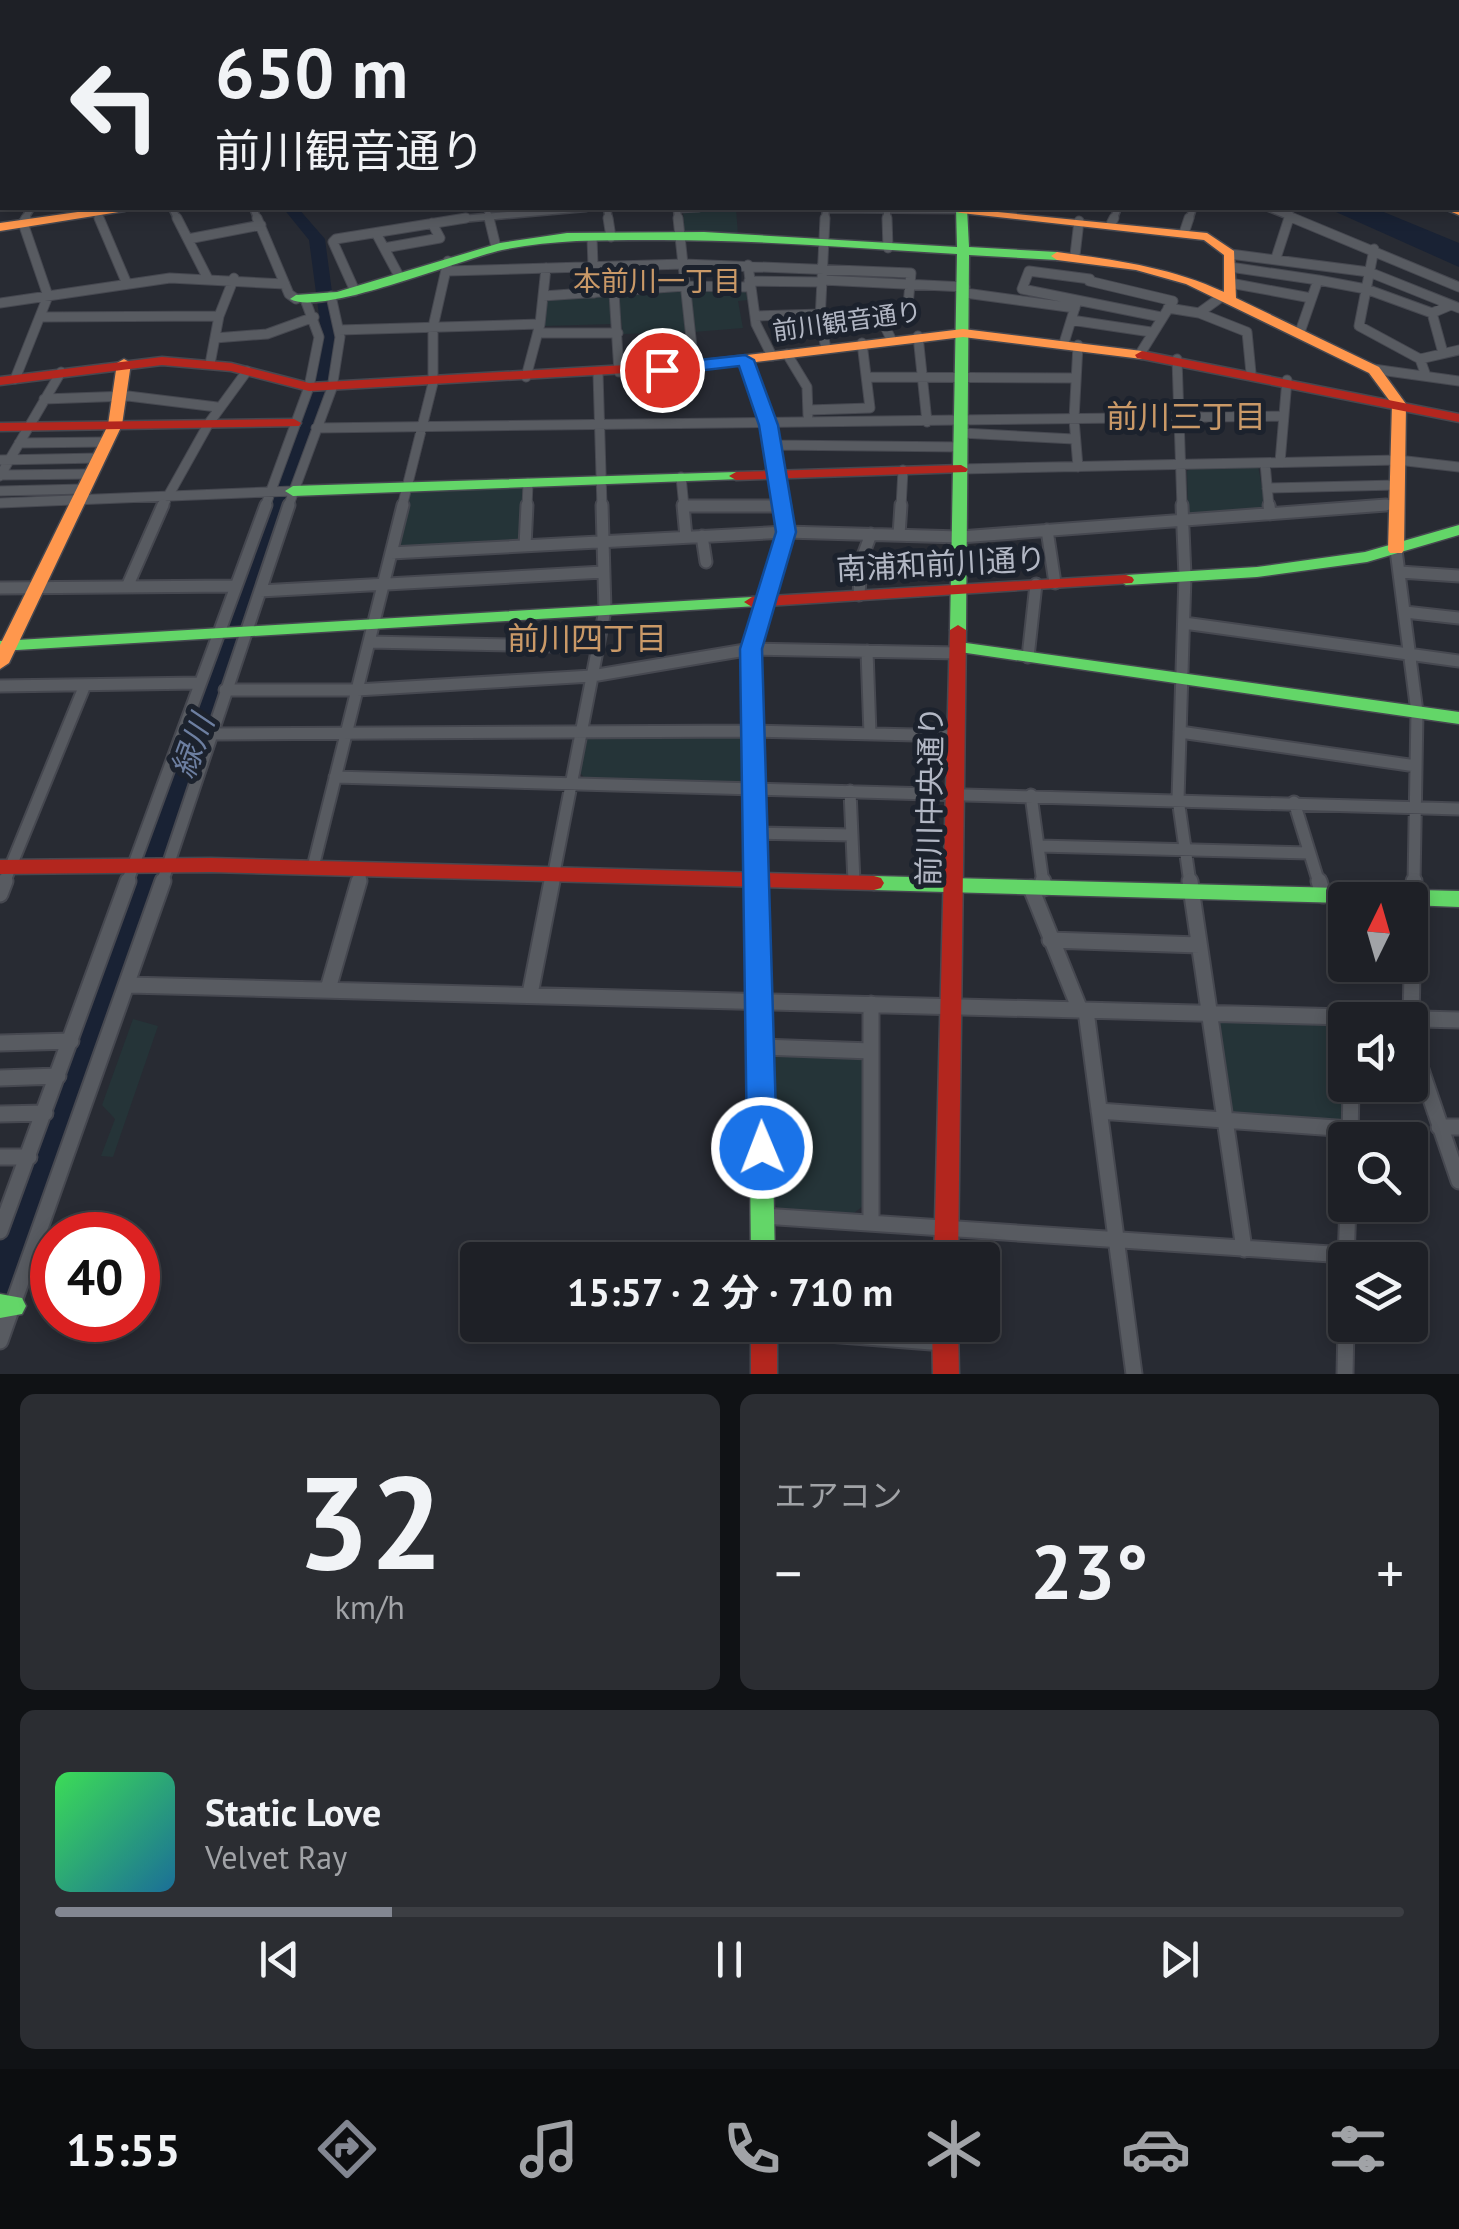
<!DOCTYPE html>
<html lang="ja">
<meta charset="utf-8">
<style>
body{margin:0;font-family:"PT Sans","Noto Sans JP",sans-serif;background:#2b2d32;color:#f1f3f6;height:100vh;display:flex;flex-direction:column;font-size:38px;white-space:nowrap}
*{box-sizing:border-box;margin:0}
p{font-size:32px;color:#a1a3a7}
.icon{flex:none;width:55px;height:55px;fill:none;stroke:currentColor;stroke-width:2;stroke-linecap:round;stroke-linejoin:round}
.map{position:relative;height:1374px;overflow:hidden}
.details{display:flex;flex-direction:column;gap:20px;padding:20px;background:#101215;flex:1}
.details>*{flex:none}
.guide{position:absolute;left:0px;top:0px;width:1460px;height:210px;box-shadow:0 5px 15px #0003,0 0 0 2px #3c3e43;background:#1e2026;color:#f1f3f6;overflow:hidden}
.needle{width:65px;rotate:5deg}
.tools{position:absolute;left:1328px;top:882px;display:grid;gap:20px}
.tools a{display:grid;place-items:center;width:100px;height:100px;border-radius:10px;background:#1e2026;box-shadow:0 5px 15px #0003,0 0 0 2px #3c3e43;font-size:50px}
.speed{position:absolute;left:30px;top:1212px;display:flex;gap:20px;font-size:50px;font-weight:700;text-align:center}
.speed>*{display:grid;place-content:center;width:130px;height:130px;border-radius:50%;background:#1e2026;box-shadow:0 5px 15px #0003,0 0 0 2px #3c3e43;line-height:1}
.speed .limit{border:15px solid #d22;background:#fff;color:#111}
.pin{position:absolute;display:grid;place-items:center;width:85px;height:85px;color:#fff;margin:-42px;border:5px solid #fff;border-radius:50%;box-shadow:0 2px 10px #0007}
.me{position:absolute;width:110px;margin:-55px;rotate:359deg;stroke-linejoin:round;filter:drop-shadow(0 0 8px #0008)}
.turn{display:flex;align-items:center;gap:35px;height:210px;padding:0 50px;font-size:45px}
.turn .icon{width:130px;height:130px;stroke-width:2.5}
.turn b{display:block;font-size:70px;line-height:85px}
.big{font-size:75px;font-weight:700;line-height:1.1}
.details .widget{flex:1;display:flex;flex-direction:column;justify-content:center;gap:15px;min-width:0;padding:0 35px;border-radius:15px;background:#2b2d32}
.details .dial{align-items:center;gap:0}
.dial b{font-size:130px;line-height:1}
.song{display:flex;align-items:center;gap:30px}
.cover{width:120px;height:120px;border-radius:15px;background:linear-gradient(135deg,hsl(130 70% 55%),hsl(200 70% 35%))}
.played{height:10px;border-radius:5px;background:linear-gradient(90deg,#828691 25%,#3c3e43 25%)}
.keys{display:flex;justify-content:space-around;direction:ltr}
.heat{display:flex;justify-content:space-between;align-items:center;font-size:55px;direction:ltr}
.details .tiles{flex:1;display:grid;gap:20px;grid-template-columns:1fr 1fr}
.widget:last-child{grid-column:span 2}
.trip{position:absolute;left:460px;top:1242px;width:540px;height:100px;border-radius:10px;background:#1e2026;box-shadow:0 5px 15px #0003,0 0 0 2px #3c3e43;font-weight:700;line-height:100px;text-align:center}
.menu{display:flex;height:160px;justify-content:space-around;align-items:center;background:#0c0d0f;color:#a1a3a7}
.menu .icon{width:70px;height:70px}
.menu .selected{color:#828691}
.menu b{font-size:45px;color:#f1f3f6}
.map>svg:first-child{display:block}
.green{fill:#253438}
.water{fill:#192234}
.lines{fill:none;stroke-linecap:round;stroke-linejoin:round}
.river{fill:#192234;fill-rule:evenodd}
.street-far3-casing{stroke:#464850;stroke-width:9}
.street-far2-casing{stroke:#464850;stroke-width:11}
.street-far1-casing{stroke:#464850;stroke-width:15}
.street-casing{stroke:#464850;stroke-width:19}
.fast-casing{stroke:#464850;stroke-width:3}
.slow-casing{stroke:#464850;stroke-width:3}
.jam-casing{stroke:#464850;stroke-width:3}
.street-far3{stroke:#585b61;stroke-width:6}
.street-far2{stroke:#585b61;stroke-width:9}
.street-far1{stroke:#585b61;stroke-width:11}
.street{stroke:#585b61;stroke-width:15}
.fast{fill:#63d668;fill-rule:evenodd}
.slow{fill:#ff974d;fill-rule:evenodd}
.jam{fill:#b3261e;fill-rule:evenodd}
.route{fill:#1a73e8;stroke:#114b97;stroke-width:2.5}
.labels{text-anchor:middle;dominant-baseline:central;stroke-width:10;stroke-linejoin:round;paint-order:stroke}
.far-street-label{font-size:25px;fill:#b2b7c4;stroke:#1c222d}
.far-neighbourhood-label{font-size:28px;fill:#ca9967;stroke:#1c222d}
.street-label{font-size:30px;fill:#b2b7c4;stroke:#1c222d}
.neighbourhood-label{font-size:32px;fill:#ca9967;stroke:#1c222d}
.water-label{font-size:32px;font-style:italic;fill:#6d7fa1;stroke:#1c222d}
</style>
<div class="map">
<svg width="1459" height="1374" viewBox="0 0 1459 1374">
<rect width="100%" height="100%" fill="#282b33"/>
<path class="green" d="M736,208l2,27 -54,-4 -1,-21z
M681,289l5,43 -63,2 -5,-39z
M689,289l56,1 3,10 -10,1 5,27 -49,4z
M610,296l3,28 -69,2 4,-29z
M1258,466l8,42 -71,8 -7,-3 -1,-42 5,-3z
M516,486l7,3 -3,51 -6,4 -118,3 12,-54z
M597,734h144l7,5 1,40 -9,4 -154,-4 -6,-6 7,-34z
M133,1019l25,7 -45,131 -12,-1 14,-37 -13,-14z
M1220,1020l117,3 8,7 -1,86 -7,5 -102,-8 -6,-4 -13,-85z
M770,1054l95,3 -2,149 -9,7 -76,-5 -6,-7z"/>
<path class="water" d="M1327,208h47l85,35v24z"/>
<g class="lines">
<path class="river" d="M283,208h15l27,31 12,91 -6,54 -315,901 -5,11 -11,4v-59l313,-857 8,-54 -12,-90z"/>
<defs>
<path id="street-far3" d="M243,0l7,2
M410,0l22,2
M515,0l25,2
M860,0l4,2
M33,2l46,-2
M330,2h18
M172,208l6,12
M253,208l5,12
M607,208l2,12
M677,208l1,12
M887,208v12
M1269,208l30,12
M678,209l21,-1
M826,209l135,1
M96,212l4,8
M488,214l2,6
M24,220l7,-12
M450,220l136,-12
M825,220l1,-12
M1113,220l5,-12
M1189,220l4,-12
M1288,220l2,-6"/>
<path id="street-far2" d="M99,218l28,66
M177,218l30,59
M257,218l32,76 7,5
M489,218l7,29
M608,218l3,19
M678,218l16,148
M825,218l-5,103 6,27
M887,218l1,30
M1293,218l166,69
M1111,224l3,-6
M376,233l23,43
M1184,233l5,-15
M592,238l2,55
M188,239l73,-14
M384,248l56,-10 -8,-15
M1374,249l-15,77 61,33 5,14
M1230,254l139,18 90,36
M1075,255l4,-34
M1276,258l13,-40
M748,265l8,59 16,32
M1230,267l88,13
M546,268l-3,28 142,-10 64,1
M448,271l236,-7 227,9 -4,43 -87,5
M1090,279l-61,-8 -7,18 139,28
M822,280l143,7
M749,281l72,1
M1089,281l84,20 -33,53
M1230,283l81,15
M355,291l-22,-49 3,-3 130,-21
M614,293l5,79
M965,293l110,15
M0,303l170,-25 115,6
M1168,308l31,5 25,-18
M1199,313l48,19 4,41
M755,316l66,-2
M41,317l178,-1
M881,318l10,21
M1071,320l80,12
M540,324l3,-28
M339,330l201,-6 -14,53
M1300,332l18,-52 48,9 66,24
M539,333h79
M918,336l9,86
M215,338l52,-4 47,-17
M1064,343l12,-39
M1078,345l-4,74 4,48
M1443,353l-11,-40 19,-8
M787,354l20,33 1,28
M1177,359l5,148
M1420,359l39,-9
M745,360l35,113 3,34
M210,364l9,-48 15,-38
M1373,369l86,12
M598,373l4,134
M868,377l208,1
M15,379l33,-83 -25,-73 3,-5
M44,399l84,-3 89,11
M808,410l62,-2 -8,-65
M316,428l968,-12
M962,433l112,6
M19,443l88,-1
M773,445l189,2
M0,460l99,-2
M1280,462l7,-82
M1265,463l4,44
M961,469l437,-9 61,7
M1,475l91,-1
M0,476l61,-104
M681,477l3,30
M1267,488l130,-3
M0,491l84,-2
M0,503l293,-12
M684,506h101
M162,507l47,-84 38,-52
M265,507l44,-120 10,-50 -13,-35
M288,507l44,-119 8,-51 -9,-41
M402,507l31,-124v-56l15,-66
M527,507l1,-24
M901,507l2,-37
M1353,507l44,-3"/>
<path id="street-far1" d="M683,505l3,32
M1182,505l3,71 -7,223 12,84
M1269,505l1,9
M684,506h101
M1047,530l8,53
M899,535l2,-30
M702,536l4,26
M525,546l2,-41
M1396,550l21,162 -3,171
M391,553l395,-21 174,5 426,-32
M1400,572l59,4
M127,587l36,-82
M0,588l234,-2
M260,591l343,-19
M859,595l2,-34 10,-27
M1405,612l54,6
M1184,623l275,38
M369,642l229,5
M867,651l3,83
M1028,657l8,-73
M0,686l200,-3
M225,690h132l235,-14 159,-27 207,4
M1180,732l236,34
M212,734l541,-3 204,5
M335,777l1124,32
M850,791l4,91
M1031,795l12,88
M1294,802l25,81
M756,833l95,2
M1039,846l270,7
M313,867l90,-362
M757,880l-6,-231 35,-117 -3,-27
M4,883l81,-198
M127,883l139,-378
M162,883l127,-378
M358,883l4,-13
M552,883l53,-273 -3,-105"/>
<path id="street" d="M1043,881l1,7
M1190,881l54,368
M1319,881l4,14
M1414,881l-3,138 6,39 42,123
M1031,888l49,122
M0,894l5,-13
M1050,940l149,5
M128,985l1331,35
M328,989l31,-108
M530,994l22,-113
M871,1004v217
M1086,1011l48,363
M0,1043l71,-2
M761,1047l110,4
M0,1078l58,-2
M1099,1111l251,18
M0,1114l45,-1
M1439,1127h20
M1350,1140l1,-55
M0,1157h29
M763,1216l583,39
M0,1231l128,-350
M1346,1260l2,-55
M764,1329l180,14
M0,1341l163,-460
M1345,1374l1,-49"/>
<path id="fast" d="M1384,0h36l1,2h-34z
M1458,3h1v6h-1z
M956,208h11l2,39 88,5 6,4 -6,4 -88,-5 -3,375 -8,5 -8,-5 7,-376c-104,-6 -208,-15 -311,-14 -49,0 -97,0 -144,10 -41,9 -182,67 -212,49l6,-4 41,-3 163,-49 67,-10 137,-1 253,15z
M736,472l7,4 -2,3 -448,17 -8,-5 8,-5z
M1459,525v10l-92,27 -110,15 -131,8 -8,-5 8,-5 131,-8 108,-15z
M752,597l6,1 2,4 -2,4 -758,45v-10z
M959,642l500,70v12l-506,-73 -2,-4z
M757,873l7,2 3,5 8,380h-24l-4,-380 3,-5z
M874,876l585,15v16l-49,-2v-5h-65v3l-471,-13 -7,-2 -3,-5 3,-5z
M0,1294l22,4 4,8 -4,8 -22,4z"/>
<path id="slow" d="M0,0h27l-27,4z
M718,0h13l1,2h-11z
M106,208h25l-6,3 -125,20v-8z
M957,208l250,25 27,18 2,47 143,69 27,37 -2,146 -2,3h-12l-2,-3 4,-146 -23,-31 -183,-89 -50,-14 -79,-10 -6,-4 6,-4c58,8 113,15 167,40v-37l-20,-15 -243,-27 -4,-1z
M1442,208h17v7z
M963,329l179,22 7,4 -7,4 -179,-22 -266,32 -7,-4 7,-4z
M124,359l7,4 -9,62 -113,238 -9,6v-24l108,-220 9,-62z"/>
<path id="jam" d="M1458,90h1v6h-1z
M1142,351l317,63v8l-322,-64 -2,-3z
M162,357l69,6 78,20 388,-22 7,4 -7,4 -388,22 -78,-20 -69,-6 -162,20v-8z
M294,419l7,4 -2,3 -299,5v-8z
M961,465l7,4 -2,3 -230,8 -7,-4 7,-4z
M1126,575l6,2 2,3 -2,3 -380,24 -8,-5 8,-5z
M958,625l8,5 -8,630h-24l16,-630z
M211,858l663,18 7,2 3,5 -3,5 -7,2 -663,-18 -211,2v-14z
M751,1325h26v49h-26z
M932,1325h26l1,49h-26z"/>
</defs>
<use href="#street-far3" class="street-far3-casing"/>
<use href="#street-far2" class="street-far2-casing"/>
<use href="#street-far1" class="street-far1-casing"/>
<use href="#street" class="street-casing"/>
<use href="#fast" class="fast-casing"/>
<use href="#slow" class="slow-casing"/>
<use href="#jam" class="jam-casing"/>
<use href="#street-far3" class="street-far3"/>
<use href="#street-far2" class="street-far2"/>
<use href="#street-far1" class="street-far1"/>
<use href="#street" class="street"/>
<use href="#fast" class="fast"/>
<use href="#slow" class="slow"/>
<use href="#jam" class="jam"/>
</g>
<path class="route" d="M745,355l9,5 24,65 18,107 -34,117 15,499 -4,10 -11,4 -10,-4 -5,-10 -7,-499 36,-117 -17,-107 -20,-59 -77,9 -9,-5 9,-6z"/>
<g class="labels">
<g class="far-street-label">
<text transform="translate(847 321) rotate(-8)">前川観音通り</text>
</g>
<g class="far-neighbourhood-label">
<text x="657" y="280">本前川一丁目</text>
</g>
<g class="street-label">
<text transform="translate(941 563) rotate(-3)">南浦和前川通り</text>
<text transform="translate(929 796) rotate(-89)">前川中央通り</text>
</g>
<g class="neighbourhood-label">
<text x="1186" y="416">前川三丁目</text>
<text x="587" y="638">前川四丁目</text>
</g>
<g class="water-label">
<text transform="translate(192 746) rotate(-70)">緑川</text>
</g>
</g>
</svg>
<div class="tools">
<a><svg class="needle" viewBox="-14 -14 28 28"><path d="M0-13l5 13h-10z" fill="#e53935"/><path d="M0 13l5-13h-10z" fill="#a1a3a7"/></svg></a>
<a><svg class="icon" aria-label="sound" viewBox="0 0 24 24"><path d="M4 9h4l5-4v14l-5-4H4zM17 9q2 3 0 6"/></svg></a>
<a><svg class="icon" aria-label="search" viewBox="0 0 24 24"><circle cx="10" cy="10" r="6"/><path d="M15 15l6 6"/></svg></a>
<a><svg class="icon" aria-label="layers" viewBox="0 0 24 24"><path d="M12 4l9 5-9 5-9-5zM3 14l9 5 9-5"/></svg></a>
</div>
<div class="speed"><div class="limit">40</div></div>
<div class="pin" style="left:662px;top:370px;background:#d93025"><svg class="icon" aria-label="arrive" viewBox="0 0 24 24"><path d="M6 21V4h12l-3 4 3 4H6"/></svg></div>
<svg class="me" style="left:762px;top:1148px" viewBox="-20 -20 40 40"><circle r="17" fill="#1a73e8" stroke="#fff" stroke-width="3"/><path d="M0-11L8 9 0 5-8 9z" fill="#fff"/></svg>
<div class="trip">15:57 · 2 分 · 710 m</div>
<div class="guide">
<div class="turn"><svg class="icon" aria-label="left" viewBox="0 0 24 24"><path d="M17 20v-9H6M10 6l-5 5 5 5"/></svg><div><b>650 m</b>前川観音通り</div></div>
</div>
</div>
<section class="details">
<div class="tiles">
<div class="widget dial"><b>32</b><p>km/h</p></div>
<div class="widget"><p>エアコン</p>
<div class="heat"><a>−</a><b class="big">23°</b><a>+</a></div>
</div>
<div class="widget">
<div class="song"><i class="cover"></i><div><b>Static Love</b><p>Velvet Ray</p></div></div>
<div class="played"></div>
<div class="keys"><svg class="icon" aria-label="previous" viewBox="0 0 24 24"><path d="M18 5L8 12l10 7zM5 5v14"/></svg><svg class="icon" aria-label="pause" viewBox="0 0 24 24"><path d="M8 5v14M16 5v14"/></svg><svg class="icon" aria-label="next" viewBox="0 0 24 24"><path d="M6 5l10 7-10 7zM19 5v14"/></svg></div>
</div>
</div>
</section>
<nav class="menu">
<b>15:55</b>
<svg class="icon selected" aria-label="directions" viewBox="0 0 24 24"><path d="M12 3l9 9-9 9-9-9zM9 14v-3h6M13 9l2 2-2 2"/></svg>
<svg class="icon" aria-label="music" viewBox="0 0 24 24"><path d="M9 18V5l10-2v13"/><circle cx="6" cy="18" r="3"/><circle cx="16" cy="16" r="3"/></svg>
<svg class="icon" aria-label="phone" viewBox="0 0 24 24"><path d="M5 4h4l2 5-3 2q2 4 5 5l2-3 5 2v4C11 20 4 13 5 4z"/></svg>
<svg class="icon" aria-label="climate" viewBox="0 0 24 24"><path d="M12 3v18M4 7l16 10M4 17L20 7"/></svg>
<svg class="icon" aria-label="car" viewBox="0 0 24 24"><path d="M5 17H2v-5l4-1 3-4h7l3 4 3 1v5h-3M9 17h6M6 11h13"/><circle cx="7" cy="17" r="2"/><circle cx="17" cy="17" r="2"/></svg>
<svg class="icon" aria-label="filters" viewBox="0 0 24 24"><path d="M4 7h16M4 17h16"/><circle cx="9" cy="7" r="2"/><circle cx="15" cy="17" r="2"/></svg>
</nav>
